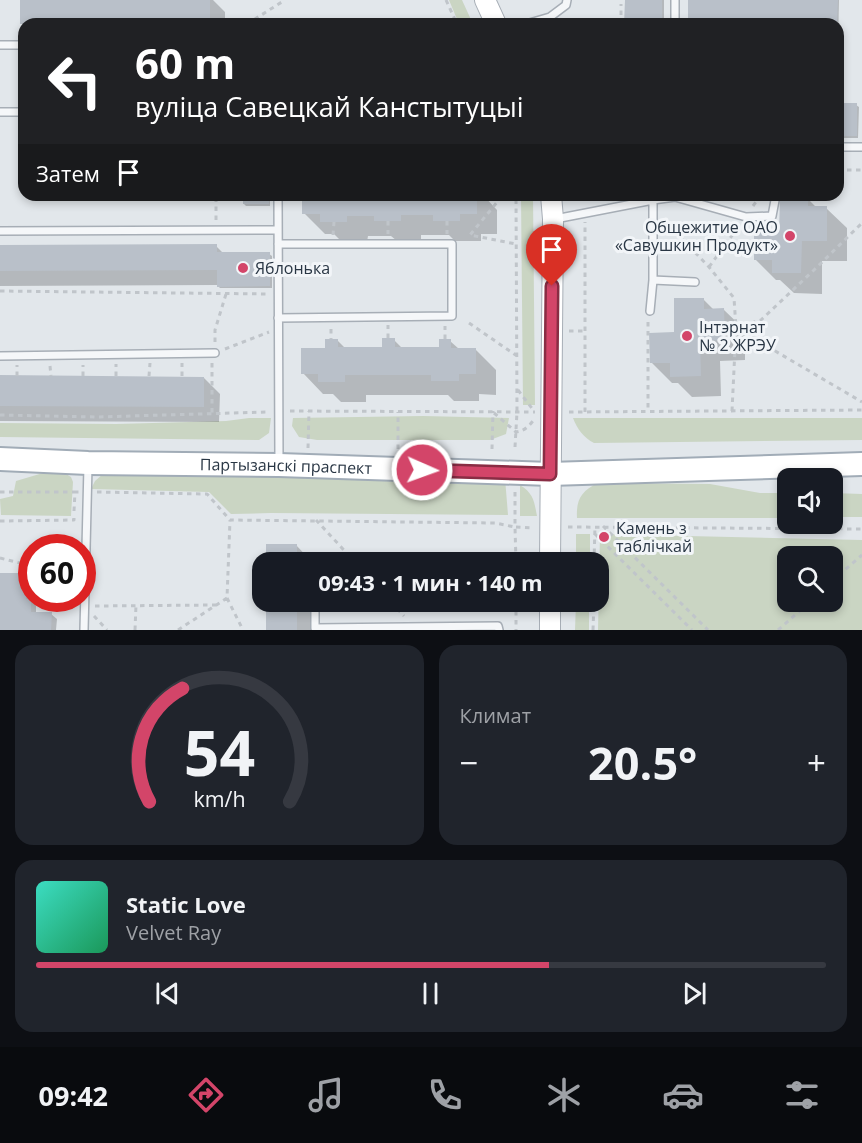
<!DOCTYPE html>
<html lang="ru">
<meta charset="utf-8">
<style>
body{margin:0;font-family:"Open Sans",sans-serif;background:#20242c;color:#f1f3f6;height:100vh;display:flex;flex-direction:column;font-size:22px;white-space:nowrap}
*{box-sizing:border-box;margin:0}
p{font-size:20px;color:#9ea1a6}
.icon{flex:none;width:33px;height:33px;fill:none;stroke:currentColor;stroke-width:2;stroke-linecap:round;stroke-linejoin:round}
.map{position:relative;height:630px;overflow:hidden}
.sheet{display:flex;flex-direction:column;gap:15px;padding:15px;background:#0d0f14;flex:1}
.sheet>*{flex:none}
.guide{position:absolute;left:18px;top:18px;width:826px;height:183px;border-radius:18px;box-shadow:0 3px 9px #0003;background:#202124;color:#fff;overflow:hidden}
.fabs{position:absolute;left:777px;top:468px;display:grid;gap:12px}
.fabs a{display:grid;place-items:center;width:66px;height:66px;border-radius:12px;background:#171b24;box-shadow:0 3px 9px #0003;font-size:30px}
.speed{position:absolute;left:18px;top:534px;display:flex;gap:12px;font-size:30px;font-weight:700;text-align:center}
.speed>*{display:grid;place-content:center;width:78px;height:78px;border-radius:50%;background:#171b24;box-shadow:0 3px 9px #0003;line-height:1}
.speed .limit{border:9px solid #d22;background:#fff;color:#111}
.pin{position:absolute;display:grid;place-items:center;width:51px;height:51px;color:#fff;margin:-62px -26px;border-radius:50% 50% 50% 0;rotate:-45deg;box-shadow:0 0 6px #0007}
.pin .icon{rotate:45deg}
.me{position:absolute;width:66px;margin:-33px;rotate:92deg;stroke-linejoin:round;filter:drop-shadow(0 0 4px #0008)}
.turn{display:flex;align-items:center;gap:21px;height:126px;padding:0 18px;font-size:27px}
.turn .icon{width:78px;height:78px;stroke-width:2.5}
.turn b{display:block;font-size:42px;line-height:51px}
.then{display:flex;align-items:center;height:57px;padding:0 18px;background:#0003;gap:12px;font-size:22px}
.big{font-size:45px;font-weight:700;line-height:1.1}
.sheet .widget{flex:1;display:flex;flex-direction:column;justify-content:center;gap:9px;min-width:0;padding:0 21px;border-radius:18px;background:#20242c}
.sheet .dial{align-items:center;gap:0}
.dial svg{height:156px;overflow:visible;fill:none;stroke:#363941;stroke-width:7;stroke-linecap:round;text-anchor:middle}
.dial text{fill:#f1f3f6;stroke:none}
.song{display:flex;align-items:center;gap:18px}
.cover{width:72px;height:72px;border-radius:9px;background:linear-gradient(135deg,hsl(170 70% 55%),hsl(150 70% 35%))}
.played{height:6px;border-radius:3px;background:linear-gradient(90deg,#d34569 65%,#363941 65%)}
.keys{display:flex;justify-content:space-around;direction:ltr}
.heat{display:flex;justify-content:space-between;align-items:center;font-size:33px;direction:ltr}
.sheet .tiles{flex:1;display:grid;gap:15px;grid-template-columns:1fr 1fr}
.widget:last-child{grid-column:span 2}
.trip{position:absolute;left:252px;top:552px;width:357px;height:60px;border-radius:18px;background:#171b24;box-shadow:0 3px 9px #0003;font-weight:700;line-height:60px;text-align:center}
.dock{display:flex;height:96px;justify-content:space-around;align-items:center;background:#090b0e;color:#9ea1a6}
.dock .icon{width:42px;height:42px}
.dock .selected{color:#d34569}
.dock b{font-size:27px;color:#f1f3f6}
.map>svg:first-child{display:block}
.green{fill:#cad5c3;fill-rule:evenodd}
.shadow{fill:#0003}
.building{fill:#b9c0c9}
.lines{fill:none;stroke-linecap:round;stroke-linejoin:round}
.service-casing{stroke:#a7aeb6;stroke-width:10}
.secondary-casing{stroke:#a7aeb6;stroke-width:22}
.primary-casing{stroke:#a1acb7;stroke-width:26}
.path{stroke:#c0c5ca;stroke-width:3;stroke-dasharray:4.5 4.5;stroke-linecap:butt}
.service{stroke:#f5f7f9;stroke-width:7}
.secondary{stroke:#fff;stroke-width:20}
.primary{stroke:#fff;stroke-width:22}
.route-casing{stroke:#892d44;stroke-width:15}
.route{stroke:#d34569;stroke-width:10}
.poi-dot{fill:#d34569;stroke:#f2f5f8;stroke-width:2}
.labels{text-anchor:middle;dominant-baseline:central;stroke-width:6;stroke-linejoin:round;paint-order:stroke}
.poi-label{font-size:16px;fill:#293644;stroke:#f2f5f8;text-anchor:start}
.street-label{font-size:16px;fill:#293644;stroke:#f2f5f8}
</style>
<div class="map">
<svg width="862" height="630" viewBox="0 0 862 630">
<rect width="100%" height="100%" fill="#e2e7eb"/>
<path class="green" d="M449,0h13l11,24h-14z
M521,195h12l2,210h-12z
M423,416l86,2 -3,16 -16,6h-173l-18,-3 -7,-11 1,-8z
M249,418h22l-2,15 -10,7 -259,-3v-14l116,1 110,-3z
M573,418h289v22l-268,3c-10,-5 -17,-14 -21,-25z
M43,473l23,1 5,3 2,5 -2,34 -70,-1 -1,-16 13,-3 3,-15z
M103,474l402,4 3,37 -237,-2 -40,1 -22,-22 -118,-3 4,-8z
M598,483l112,1 50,9h27v25h-210c-1,-18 4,-27 21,-35z
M520,485c14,9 14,16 17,31h-17z
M833,493l29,1v23h-29z
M576,534h14v28h-14z
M600,534l262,6v90h-264zM788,556h44v46h-44z
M576,602h13v28h-14z"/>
<path class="shadow" d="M22,0h191l12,12v12h-201v2l-2,-3z
M626,0h38v24h-38z
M690,0h149l-1,48v-24h-148z
M838,104l18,1 3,2 -1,31h-20z
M244,195h26v11h-24l-2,-2z
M304,195h179l14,15v24h-16v7h-26l-6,-6h-28v6h-24l-6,-5h-23l-1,6h-25l-8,-8h-9l-21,-21z
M808,199l9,9h9l21,20v33h-25v33l-28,-1 -14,-13h-4l-21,-21 26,-26z
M216,246l8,8h45l3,2v32h-52l-3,-3 -217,1v-39z
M703,299l11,11h10l21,20v30l-25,1 1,35 -29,1 -14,-14h-6l-21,-21z
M337,340l8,8h38l11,-8 9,9h38l9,-8 9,8h16l21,21v25l-17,-1v7h-25l-6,-6h-82v7h-25l-8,-8h-10l-20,-21 23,-24z
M0,377l204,1 16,16 -1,28 -219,-1z
M267,545h29l16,17h-45z
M0,574l26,1 6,6 -1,20 5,5v8h15l6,5 -1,11h-56z
M267,602h45v28h-45z"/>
<path class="building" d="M20,0h190v24h-190z
M625,0h37v24h-38z
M688,0h150l-1,24h-44v-1l-105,1z
M838,103h19v33h-19z
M19,122h5v27h-5z
M243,195h26v9h-26z
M302,195h175v19h-17v7h-27v-6h-32v6h-27v-5h-27v6h-27v-8h-18z
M780,197h28v9h19v35h-25l-1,32h-29v-13h-18v-28h25z
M217,244v8h53v34l-53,1v-17l-217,1v-26z
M674,298h30v11l20,-1 1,32 -25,1 1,35 -31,1v-14h-20l-1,-30 25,-1z
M382,338h13v9h44v-8h12v9h25v26h-17v7h-28v-6h-86v7h-27v-8h-17v-26h24v-9h13v8h44z
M0,375l204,2v30l-204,-1z
M266,544h31v18h-31z
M0,573h26v6h6v9h-6v11h5v13h21l-1,18h-51z
M266,602h31v28h-31z"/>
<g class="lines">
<defs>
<path id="service" d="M526,24l24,-7 16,-12 1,-5
M675,24v-24
M0,45h24
M0,112h24
M838,147h24
M278,195l1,267
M675,197l71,20 26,-1 4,-21
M555,219l98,-19 22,-3 2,-2
M0,231l278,-1
M653,280l42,2
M650,311l3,-31v-80
M278,318l174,-2v-72h-174
M0,356l215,-3
M315,602v26l183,-2 1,4
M84,630l4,-164"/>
<path id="secondary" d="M485,0l11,24
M550,562l3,-343 -2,-24
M550,602v28"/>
<g id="primary">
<path id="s1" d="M0,459l88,4 191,2 271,9 312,-10"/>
</g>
</defs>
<use href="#service" class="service-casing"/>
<use href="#secondary" class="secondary-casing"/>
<use href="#primary" class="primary-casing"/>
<path class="path" d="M446,0l11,24
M247,24l38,-24
M621,24v-20
M838,170h24
M499,195l-1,6 -28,34 46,9
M753,206l8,-11
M216,220v-25
M664,220l45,47 25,31 2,30 126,74
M388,221v13
M447,221v13
M333,235l1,-13
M709,267l30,-41
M0,291l268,3
M648,322v89
M469,323l48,33
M331,329v10
M569,331h16
M388,338v-13
M445,339v-13
M215,342v-12l11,-36
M225,349l44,-17
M212,363v50
M50,366l1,10
M17,376v-11
M83,376v-11
M116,376v-12
M149,376l1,-13
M182,376v-13
M518,390l16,21
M290,411l245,1
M732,411l4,-83 25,-8 53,-50 48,-47
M569,412l293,-2
M585,412v-190
M494,413l22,19c8,-1 12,-5 17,-11
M0,415l96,2 172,-5
M515,447l2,-35 -1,-217
M308,448l1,-37
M398,449v-37
M492,449l1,-38
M0,492h75
M97,492l110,2 23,26 265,3 20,4 1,35
M515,492v35l19,1
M74,511l1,-19h4
M316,520l39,42
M0,521l74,-1v-2
M603,526l105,104
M568,527l294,2
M595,534l97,96
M0,558l32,8
M594,562l1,-36
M832,581l30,-26
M227,598l16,32
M391,602l13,14
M516,602v28
M95,606l121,-1
M94,616l13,14
M135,630l1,-25
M178,630l49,-32 3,-78
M593,630l1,-28
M778,630l32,-28"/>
<use href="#service" class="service"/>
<use href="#secondary" class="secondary"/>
<use href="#primary" class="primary"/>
</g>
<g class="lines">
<defs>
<path id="route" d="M422,470l128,4 2,-188"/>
</defs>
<use href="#route" class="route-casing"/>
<use href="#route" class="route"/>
</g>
<g class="poi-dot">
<circle cx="790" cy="236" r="6"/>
<circle cx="243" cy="268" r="6"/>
<circle cx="687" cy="336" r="6"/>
<circle cx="604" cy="537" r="6"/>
</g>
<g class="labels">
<g class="poi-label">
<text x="778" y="227" text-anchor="end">Общежитие ОАО<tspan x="778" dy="18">«Савушкин Продукт»</tspan></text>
<text x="255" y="268">Яблонька</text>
<text x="699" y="327">Інтэрнат<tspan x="699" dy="18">№ 2 ЖРЭУ</tspan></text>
<text x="616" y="528">Камень з<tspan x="616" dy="18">таблічкай</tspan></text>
</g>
<g class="street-label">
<text stroke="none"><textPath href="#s1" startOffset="286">Партызанскі праспект</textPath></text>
</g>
</g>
</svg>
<div class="fabs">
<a><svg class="icon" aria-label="sound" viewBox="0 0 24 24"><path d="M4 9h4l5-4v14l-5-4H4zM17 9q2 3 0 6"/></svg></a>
<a><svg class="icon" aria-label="search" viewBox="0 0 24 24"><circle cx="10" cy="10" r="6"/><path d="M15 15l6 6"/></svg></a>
</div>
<div class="speed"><div class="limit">60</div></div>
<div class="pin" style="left:552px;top:286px;background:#d93025"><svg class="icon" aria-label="arrive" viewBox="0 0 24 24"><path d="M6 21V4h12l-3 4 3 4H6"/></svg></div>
<svg class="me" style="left:422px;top:470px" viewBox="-20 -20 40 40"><circle r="17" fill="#d34569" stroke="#fff" stroke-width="3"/><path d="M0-11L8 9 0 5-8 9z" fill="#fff"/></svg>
<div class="trip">09:43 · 1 мин · 140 m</div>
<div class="guide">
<div class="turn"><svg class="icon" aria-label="left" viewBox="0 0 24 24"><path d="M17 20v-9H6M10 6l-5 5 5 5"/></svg><div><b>60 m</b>вуліца Савецкай Канстытуцыі</div></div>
<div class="then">Затем<svg class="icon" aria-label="arrive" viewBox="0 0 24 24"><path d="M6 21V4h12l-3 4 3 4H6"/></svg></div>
</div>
</div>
<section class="sheet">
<div class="tiles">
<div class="widget dial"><svg viewBox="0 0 100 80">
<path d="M14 69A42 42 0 1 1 86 69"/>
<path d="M14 69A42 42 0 0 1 31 11" stroke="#d34569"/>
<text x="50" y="56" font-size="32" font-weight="700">54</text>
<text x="50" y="72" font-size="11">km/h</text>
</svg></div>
<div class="widget"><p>Климат</p>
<div class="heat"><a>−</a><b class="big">20.5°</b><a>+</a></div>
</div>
<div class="widget">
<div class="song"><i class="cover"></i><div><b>Static Love</b><p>Velvet Ray</p></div></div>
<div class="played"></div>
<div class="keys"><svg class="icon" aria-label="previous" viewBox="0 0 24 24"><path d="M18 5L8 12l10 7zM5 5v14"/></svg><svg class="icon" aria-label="pause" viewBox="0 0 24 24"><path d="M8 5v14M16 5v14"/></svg><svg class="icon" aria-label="next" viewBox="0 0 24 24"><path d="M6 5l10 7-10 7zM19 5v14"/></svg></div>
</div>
</div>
</section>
<nav class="dock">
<b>09:42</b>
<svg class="icon selected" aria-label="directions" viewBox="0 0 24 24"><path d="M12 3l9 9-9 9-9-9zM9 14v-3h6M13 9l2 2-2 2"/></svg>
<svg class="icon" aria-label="music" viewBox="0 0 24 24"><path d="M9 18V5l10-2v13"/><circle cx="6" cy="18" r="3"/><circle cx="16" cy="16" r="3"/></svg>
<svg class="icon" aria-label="phone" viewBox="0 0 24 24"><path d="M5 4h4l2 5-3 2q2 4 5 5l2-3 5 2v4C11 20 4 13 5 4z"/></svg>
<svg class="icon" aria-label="climate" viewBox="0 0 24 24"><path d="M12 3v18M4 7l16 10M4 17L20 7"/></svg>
<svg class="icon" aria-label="car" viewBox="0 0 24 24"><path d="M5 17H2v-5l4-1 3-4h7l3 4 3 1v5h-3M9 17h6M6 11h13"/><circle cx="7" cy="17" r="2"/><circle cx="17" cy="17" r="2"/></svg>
<svg class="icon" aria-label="filters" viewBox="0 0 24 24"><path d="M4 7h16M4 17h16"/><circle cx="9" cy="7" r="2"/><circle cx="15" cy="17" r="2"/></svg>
</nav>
